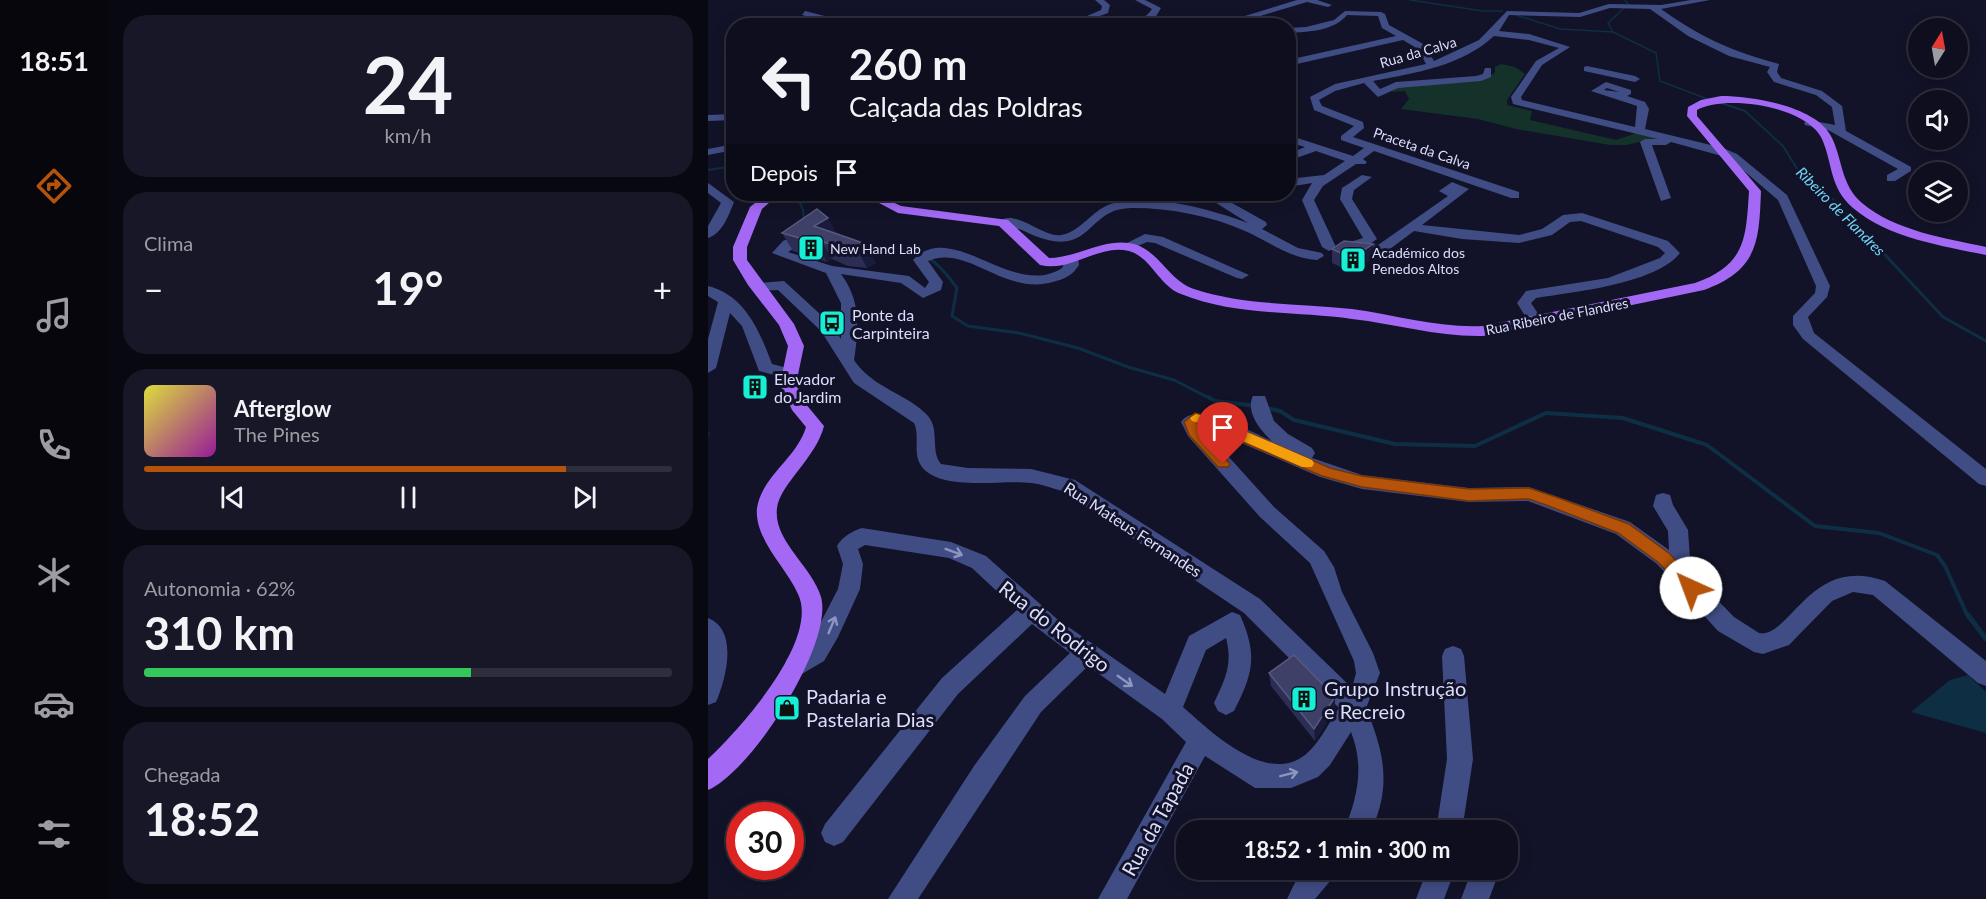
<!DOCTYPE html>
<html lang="pt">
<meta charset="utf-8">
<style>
body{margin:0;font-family:Lato,sans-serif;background:#171727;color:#f1f3f6;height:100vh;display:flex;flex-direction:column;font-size:22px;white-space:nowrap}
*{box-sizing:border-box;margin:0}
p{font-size:20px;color:#9b9ca4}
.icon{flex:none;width:33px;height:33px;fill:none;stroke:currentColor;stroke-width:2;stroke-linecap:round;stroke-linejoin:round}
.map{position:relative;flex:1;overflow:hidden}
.side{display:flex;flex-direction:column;gap:15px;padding:15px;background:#080810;width:600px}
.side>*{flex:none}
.banner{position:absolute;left:18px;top:18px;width:570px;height:183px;border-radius:24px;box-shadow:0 3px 15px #0003,0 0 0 2px #2e2e3c;background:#0e0e1e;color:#f1f3f6;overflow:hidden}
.needle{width:39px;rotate:11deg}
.tools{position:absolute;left:1200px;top:18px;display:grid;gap:12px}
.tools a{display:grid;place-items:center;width:60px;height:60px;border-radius:50%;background:#0e0e1e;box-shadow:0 3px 15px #0003,0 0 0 2px #2e2e3c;font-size:30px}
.speed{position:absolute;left:18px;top:802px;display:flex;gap:12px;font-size:30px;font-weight:700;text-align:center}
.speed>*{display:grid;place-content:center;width:78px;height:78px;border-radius:50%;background:#0e0e1e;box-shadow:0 3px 15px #0003,0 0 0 2px #2e2e3c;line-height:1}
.speed .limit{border:9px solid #d22;background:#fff;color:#111}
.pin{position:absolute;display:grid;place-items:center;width:51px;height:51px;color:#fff;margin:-62px -26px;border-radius:50% 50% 50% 0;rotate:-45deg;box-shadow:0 0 6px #0007}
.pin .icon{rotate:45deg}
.me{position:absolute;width:66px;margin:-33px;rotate:317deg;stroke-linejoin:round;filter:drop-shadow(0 0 4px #0008)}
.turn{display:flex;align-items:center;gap:21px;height:126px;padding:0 24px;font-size:27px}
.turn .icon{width:78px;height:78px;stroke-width:2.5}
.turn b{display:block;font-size:42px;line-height:51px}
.then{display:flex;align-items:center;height:57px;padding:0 24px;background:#0003;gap:12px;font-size:22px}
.big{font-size:45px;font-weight:700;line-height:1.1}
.side .card{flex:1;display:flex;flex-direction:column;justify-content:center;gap:9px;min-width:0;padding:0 21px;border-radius:24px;background:#171727}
.side .dial{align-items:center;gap:0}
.dial b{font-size:78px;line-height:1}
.song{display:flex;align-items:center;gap:18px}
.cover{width:72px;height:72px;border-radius:9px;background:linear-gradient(135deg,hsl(60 70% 55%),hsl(300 70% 35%))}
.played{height:6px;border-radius:3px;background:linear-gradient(90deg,#b45309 80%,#2e2e3c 80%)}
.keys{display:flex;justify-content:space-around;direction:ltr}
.heat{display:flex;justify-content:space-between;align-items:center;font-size:33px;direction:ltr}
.charge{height:9px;border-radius:4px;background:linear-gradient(90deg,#34c759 62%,#2e2e3c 0)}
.trip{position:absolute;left:468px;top:820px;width:342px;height:60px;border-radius:24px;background:#0e0e1e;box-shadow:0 3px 15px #0003,0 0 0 2px #2e2e3c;font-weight:700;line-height:60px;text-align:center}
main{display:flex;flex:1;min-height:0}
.menu{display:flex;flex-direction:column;width:108px;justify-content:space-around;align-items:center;background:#06060c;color:#9b9ca4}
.menu .icon{width:42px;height:42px}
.menu .on{color:#b45309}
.menu b{font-size:27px;color:#f1f3f6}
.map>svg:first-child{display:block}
.green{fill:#15322a}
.water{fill:#0e2e44}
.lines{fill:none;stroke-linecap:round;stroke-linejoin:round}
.stream-far4{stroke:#0e2e44;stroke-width:1.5}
.stream-far3{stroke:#0e2e44;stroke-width:2}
.stream-far2{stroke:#0e2e44;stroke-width:3}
.stream-far1{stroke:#0e2e44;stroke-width:4}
.stream{stroke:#0e2e44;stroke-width:5}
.minor{fill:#404c84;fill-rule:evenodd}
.major{fill:#a369f5;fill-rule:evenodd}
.wall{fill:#2c2d55}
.shaded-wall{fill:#1a1b3b}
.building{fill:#3f4067;stroke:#57597e;stroke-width:1.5}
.oneway{stroke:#8e95c0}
.route{fill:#b45309;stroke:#753606;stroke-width:1.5}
.slow{fill:#f59e0b}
.labels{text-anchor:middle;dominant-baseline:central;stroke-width:6;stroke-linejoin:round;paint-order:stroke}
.far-street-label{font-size:14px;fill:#dbdefd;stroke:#121328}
.far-poi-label{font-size:14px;fill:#dbdefd;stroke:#121328;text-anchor:start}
.far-water-label{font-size:15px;font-style:italic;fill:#70d5f6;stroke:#121328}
.poi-label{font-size:16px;fill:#dbdefd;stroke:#121328;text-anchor:start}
.street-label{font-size:16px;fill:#dbdefd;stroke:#121328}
.near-street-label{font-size:20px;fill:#dbdefd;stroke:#121328}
.near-poi-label{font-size:20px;fill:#dbdefd;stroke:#121328;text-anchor:start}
</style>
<main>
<nav class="menu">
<b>18:51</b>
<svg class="icon on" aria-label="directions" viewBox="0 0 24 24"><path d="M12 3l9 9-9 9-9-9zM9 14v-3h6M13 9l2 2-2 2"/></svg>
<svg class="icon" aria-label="music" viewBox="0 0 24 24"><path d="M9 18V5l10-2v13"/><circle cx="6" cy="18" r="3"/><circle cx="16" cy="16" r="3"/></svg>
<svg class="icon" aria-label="phone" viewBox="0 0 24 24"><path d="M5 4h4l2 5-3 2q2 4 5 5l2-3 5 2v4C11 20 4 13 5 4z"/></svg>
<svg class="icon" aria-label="climate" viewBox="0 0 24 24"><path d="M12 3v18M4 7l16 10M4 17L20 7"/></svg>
<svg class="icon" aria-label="car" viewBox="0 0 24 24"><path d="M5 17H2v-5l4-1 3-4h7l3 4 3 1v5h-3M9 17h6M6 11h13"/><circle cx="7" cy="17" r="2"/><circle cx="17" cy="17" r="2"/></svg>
<svg class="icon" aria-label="filters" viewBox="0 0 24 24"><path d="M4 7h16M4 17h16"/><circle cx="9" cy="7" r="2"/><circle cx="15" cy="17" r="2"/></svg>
</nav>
<section class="side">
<div class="card dial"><b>24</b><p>km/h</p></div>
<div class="card"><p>Clima</p>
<div class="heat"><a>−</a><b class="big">19°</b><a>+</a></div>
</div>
<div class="card">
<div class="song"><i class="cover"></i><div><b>Afterglow</b><p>The Pines</p></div></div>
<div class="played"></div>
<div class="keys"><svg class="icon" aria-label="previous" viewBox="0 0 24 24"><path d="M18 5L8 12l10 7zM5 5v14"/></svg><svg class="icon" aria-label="pause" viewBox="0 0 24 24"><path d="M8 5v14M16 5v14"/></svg><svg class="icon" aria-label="next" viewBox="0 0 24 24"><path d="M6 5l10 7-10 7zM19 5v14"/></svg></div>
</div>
<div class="card"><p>Autonomia · 62%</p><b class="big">310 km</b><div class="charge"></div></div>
<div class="card"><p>Chegada</p><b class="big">18:52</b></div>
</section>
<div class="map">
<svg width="1278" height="899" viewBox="0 0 1278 899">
<rect width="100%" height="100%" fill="#121328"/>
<path class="green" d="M793,64l14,3 10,7 -18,26v5l25,6 -2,9 86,20 21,-7 49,11 -33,-5 -27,6h-16l-94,-16 -38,-10 -77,-10 8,-10 -4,-8 -14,1 6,-5 84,-7 14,-7v-6z"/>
<path class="water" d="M1260,675l18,17v41l-75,-21 39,-32z"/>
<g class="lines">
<path class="stream-far4" d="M702,0l73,11h19
M917,0l3,4
M917,7l-17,16 5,9 43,21 4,28 50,19
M808,15l44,14 53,3"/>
<path class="stream-far3" d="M1010,102l27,9 38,35 18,29 31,23 30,33
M0,170l26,-4
M88,194l7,16 1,11"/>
<path class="stream-far2" d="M1153,229l82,88 43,24
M160,248c47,-2 61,2 89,40l-5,28 16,10 51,7 59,15 50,19 46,13 37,19"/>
<path class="stream-far1" d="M500,397l7,4 41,5
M558,408l14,3 14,9 101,24 80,2 71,-33 77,5 84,27 108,81 64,7 58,22 8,11 23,51"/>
<path class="stream" d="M1260,615l18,24"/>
<path class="minor" d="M387,0h9l6,5 -2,8 -11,4c18,4 43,11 55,-8l-17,-9h10l16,8 -6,10 -16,8h-26l-24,-5 -12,5h-48l18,-5 19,4 35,-15 1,-4z
M589,0h20l15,5 -4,2 -21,-5 -80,24h-15z
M983,0h19l-49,9c41,29 70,42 118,55l-2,8 4,6 41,13 20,15 4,25 65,36v4l-16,10h-8v-6l11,-6 -70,-39 -23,-5 -1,-2 5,-3 26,5 -3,-18 -16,-12 -42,-13 -7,-10 3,-5 -41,-11 -41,-20 -38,-27 -40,-1 -30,9 -71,-2 -10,16 30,3 41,13 -28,18 -21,32 1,3 113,27 2,-21 -46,-15 15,-9 25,8v4l-4,2 18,6 4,7 -4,20 78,19 14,6 50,41 43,91 -3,11 -19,20 6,16 172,136v17l-7,-2 -176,-145 -10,-14v-9l22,-23 1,-7 -38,-86 -49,-42 -58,-16 -5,3h-14l19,53 -10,3 -21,-59 5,-3h13l-145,-35 -2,-7 25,-36 23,-13 -30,-8 -35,-4c-32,30 -79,37 -121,45l7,8 16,-7 80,-6 7,-2 2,-6h6v9l-10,4 -83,7 -20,9 -14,-14 -29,8 -16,9 3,6 41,16 1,6 -11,9 166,55v6h-8l-137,-47 -11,8 4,3 -2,2h-9l-33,22 -9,14 22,47 -7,4 -7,-4 -20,-47 10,-17 -24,4v-8l36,-4 21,-14 -29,-10 -28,10v-7l17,-7 -17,-5v-7l65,21 11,-8 -23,-8v-4l13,-10 -40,-16 -4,-13 25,-13 91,-20 -8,-15 -15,-9 -115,26v-6l108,-24 -14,-8 -4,-12 -31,-1c-13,16 -39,17 -59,18v-5l18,-1 28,-7 11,-9 36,1 4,2 4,11 36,20 9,16 45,-21 28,-29 72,2 30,-9 52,1zM899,88l12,4 -15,-2z
M97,11l51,13 1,2h-15l-40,-11z
M879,66l48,10 5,3 -5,3 -51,-11v-4z
M26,114v6l-26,1v-6z
M26,144v6l-26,5v-6z
M654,175l10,2 -18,13 -2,9 25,40 -7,5 8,1 70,-49 -9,-5 13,-9 17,7 -47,36 97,10 23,-6 21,-14 19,-2 86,28 12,12c-24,31 -107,39 -144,45l-5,5 12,18 -8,5 -5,-2 -13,-21 9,-12 82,-13 52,-20 5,-5 -7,-6 -77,-26 -11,1 -18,13 -33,8 -57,-4 -48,-8 -28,21 -42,-2v-6l19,-6 -23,-39 2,-11z
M0,183l26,19c-5,13 -12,32 -26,36v-12l13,-23 -13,-10z
M494,194h14l50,28 1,3 -5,4 36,19 24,5 2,3 -7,4c-28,-2 -47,-18 -72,-29 -33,-15 -75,-23 -112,-23 -51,-1 -38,58 -111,22 -8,-3 -19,-1 -25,-7 17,-17 45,15 64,12 19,-3 30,-23 47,-30 35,-15 106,5 140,18z
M101,229l5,1v6l-26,16 44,14 77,10 16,12 4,-6 -16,-22c39,-42 100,40 149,8l6,-12h10l1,9c-7,11 -15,14 -26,17 -50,14 -85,-38 -125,-21l15,21 -2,8 -18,8 -22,-15 -60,-9c20,27 18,54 13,86 18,28 56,35 74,56 12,14 2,35 13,48l27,4 63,1 44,11 185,119 92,89 4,-15 -2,-12 -44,-98 -50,-46 -72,-81 -7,-14c14,-23 72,11 91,19 -11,-10 -27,-29 -19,-45h12l9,25 14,13 24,14 3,5 -3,5 50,17 107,13 60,-1 101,35 39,28 -1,-19 -15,-25 3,-11 7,-2 7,2 3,10 15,25 3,43 43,44 25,16c32,5 51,-79 126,-52l101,80v25l-8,-3 -105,-88 -20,-3 -21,9 -43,44 -26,9 -9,-2 -36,-21 -61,-67 -41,-30 -88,-33 -59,1 -107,-13 -42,-12 -120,-52 74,82 50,44 10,16 8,25 31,61 7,20 -14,35c18,44 26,78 5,123h-27c13,-33 21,-63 7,-99l-21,33 -12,12 -27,11h-36l-50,-32 -78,143h-29l88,-157 -24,-23 -74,-53 -47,46 -123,187h-30l86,-133 51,-70 45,-43 -38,-29 -74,70 -115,148 -9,4 -9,-4 -4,-9 4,-9 117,-146 75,-68 -45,-42 -23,-10 -84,-13 -7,4 5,15 -3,25 -22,48 -14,24 -29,17 -8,-3 -3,-8 3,-8 21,-12 30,-58 5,-25 -6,-18c5,-9 15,-15 25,-18l89,14 35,14 71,63 108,75 24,-58 43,-24 8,3c18,40 13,59 -6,96l-8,4 -8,-4 -4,-8c11,-24 19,-38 12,-65l-20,12 -23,57c27,24 78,73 116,52 17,-9 29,-35 40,-51l-95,-95 -182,-122c-10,-3 -21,-7 -31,-8 -30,-4 -94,10 -111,-19 -7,-12 0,-29 -6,-41l-60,-40 -33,-52 -43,-41 -20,1 -7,-4 7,-4 26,-2 48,44 9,14v-36l-15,-30 -54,-20 11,-12z
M437,234l18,3 86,38 -7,4 -5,-1 -82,-35 -8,-1 -19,8 -7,-4z
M0,286c37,9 52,46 64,78l23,6 2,4 -2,4 -6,1 -30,-8 -17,-45 -12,-13 -14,55 -8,5v-34l10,-37 -10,-6z
M0,618c31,12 18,61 8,84l-8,3z
M745,646l8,3 3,7 9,103 -11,72h-26l11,-72 -5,-103 3,-7z
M593,870h34l-4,10 -16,19h-28z
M719,870h28l-11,29h-28z
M764,870h24l2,5 -9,24h-28z"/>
<path class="major" d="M1013,96c31,0 97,10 111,42 11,23 9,47 30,65 33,28 83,35 124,44v8c-43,-9 -98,-17 -133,-47 -24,-21 -20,-44 -31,-69 -15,-33 -97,-45 -125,-29v6l64,75c-2,51 -3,79 -57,99l-221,46c-45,1 -87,-12 -131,-17 -56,-8 -117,-3 -171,-25 -22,-8 -30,-37 -52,-43 -30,-8 -58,22 -89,14l-41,-39 -101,-13 -36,-19h14l25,12 107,14 41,38c27,0 52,-19 80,-15 29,4 38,37 65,46 51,17 105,14 158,20 44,6 86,19 131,17l212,-43c51,-18 51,-45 54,-92l-62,-75 1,-9 13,-7z
M58,194h13l-17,15 -15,38v13l47,64 10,22 -8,38 9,19 19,23c-8,32 -44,58 -47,82 -4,33 35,58 44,89 13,47 -70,175 -113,193v-31c32,-30 112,-119 90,-165 -12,-27 -44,-55 -41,-86 5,-32 40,-50 49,-81l-14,-17 -12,-26 8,-38 -9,-21 -31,-40 -15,-25v-13l17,-40z"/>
</g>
<path class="wall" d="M301,194h49l-12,8z
M74,233l56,1 38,29 -9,5 -19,-2 -16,-7 -5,3 -34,-11z
M624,249l41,9 -21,14 -20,-9z
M561,673l66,36 -20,32 -44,-55z"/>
<path class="shaded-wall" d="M335,194h15l-12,8z
M120,218l11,19 -25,-11z
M113,241l11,18 -5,3 -11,-19z
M158,244l10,19 -9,5 -10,-19z
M665,244v14l-21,14v-14z
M0,430l3,3 -3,6z
M627,697v12l-20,32 -1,-12z"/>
<path class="building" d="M109,209l11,9 -14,8 52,18 -9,5 -20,-2 -16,-6 -5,2 -34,-10z
M636,241l29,3 -21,14 -20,-9z
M586,655l41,42 -21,32 -45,-56z"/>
<defs><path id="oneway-shaft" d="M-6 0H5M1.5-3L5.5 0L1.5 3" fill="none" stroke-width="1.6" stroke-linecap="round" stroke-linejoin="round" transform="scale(1.5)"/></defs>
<g class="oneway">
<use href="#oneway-shaft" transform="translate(246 552) rotate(20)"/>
<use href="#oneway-shaft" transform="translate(124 625) rotate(-67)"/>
<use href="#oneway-shaft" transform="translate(417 681) rotate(35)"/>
<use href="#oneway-shaft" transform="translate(581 774) rotate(-14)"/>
</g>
<path class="route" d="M487,413l22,6 113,49 32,8 107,13 60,-1 27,9 73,27 41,30 29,34 -2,4h-11l-27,-29 -41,-30 -72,-28 -17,-6 -60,2 -107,-14 -40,-11 -125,-53 3,7 30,34 -2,3h-10l-29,-32 -5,-13z"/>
<path class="slow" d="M488,414l21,5 95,41 2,3 -2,4h-10l-93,-41 -17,-5 -2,-3z"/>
<defs>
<symbol id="building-square" viewBox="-11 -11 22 22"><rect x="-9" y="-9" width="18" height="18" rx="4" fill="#14f0d6" stroke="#121328"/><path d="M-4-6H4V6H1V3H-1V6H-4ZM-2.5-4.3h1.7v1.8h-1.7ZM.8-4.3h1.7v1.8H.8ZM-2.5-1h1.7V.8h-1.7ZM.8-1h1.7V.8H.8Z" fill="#111"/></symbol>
<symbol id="bus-square" viewBox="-11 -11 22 22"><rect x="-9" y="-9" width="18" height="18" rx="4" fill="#14f0d6" stroke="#121328"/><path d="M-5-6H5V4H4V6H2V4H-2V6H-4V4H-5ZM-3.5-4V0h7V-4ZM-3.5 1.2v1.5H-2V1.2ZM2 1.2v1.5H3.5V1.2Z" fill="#111"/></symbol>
<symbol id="shop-square" viewBox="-11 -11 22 22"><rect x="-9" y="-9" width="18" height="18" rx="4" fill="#14f0d6" stroke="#121328"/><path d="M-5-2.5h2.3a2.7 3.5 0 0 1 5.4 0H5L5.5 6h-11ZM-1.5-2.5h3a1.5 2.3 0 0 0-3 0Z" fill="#111"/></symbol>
</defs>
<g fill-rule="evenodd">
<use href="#building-square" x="88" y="233" width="30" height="30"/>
<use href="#building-square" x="630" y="245" width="30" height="30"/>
<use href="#bus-square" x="109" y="308" width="30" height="30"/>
<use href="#building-square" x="32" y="372" width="30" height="30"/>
<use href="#building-square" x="581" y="684" width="30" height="30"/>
<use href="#shop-square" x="64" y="693" width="30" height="30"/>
</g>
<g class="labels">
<g class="far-street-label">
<text transform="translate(710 52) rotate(-16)">Rua da Calva</text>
<text transform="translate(714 148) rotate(19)">Praceta da Calva</text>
<text transform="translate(849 316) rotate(-11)">Rua Ribeiro de Flandres</text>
</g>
<g class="far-poi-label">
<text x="122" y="248">New Hand Lab</text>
<text x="664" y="252">Académico dos<tspan x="664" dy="16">Penedos Altos</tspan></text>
</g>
<g class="far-water-label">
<text transform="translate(1133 211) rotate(45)">Ribeiro de Flandres</text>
</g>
<g class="poi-label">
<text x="144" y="314">Ponte da<tspan x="144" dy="18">Carpinteira</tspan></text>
<text x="66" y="378">Elevador<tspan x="66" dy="18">do Jardim</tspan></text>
</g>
<g class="street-label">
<text transform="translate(425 529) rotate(33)">Rua Mateus Fernandes</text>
</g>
<g class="near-street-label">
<text transform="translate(347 626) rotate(38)">Rua do Rodrigo</text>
<text transform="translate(449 819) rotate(-61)">Rua da Tapada</text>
</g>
<g class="near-poi-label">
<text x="616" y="688">Grupo Instrução<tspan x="616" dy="23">e Recreio</tspan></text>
<text x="98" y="696">Padaria e<tspan x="98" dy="23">Pastelaria Dias</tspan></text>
</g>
</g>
</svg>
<div class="tools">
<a><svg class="needle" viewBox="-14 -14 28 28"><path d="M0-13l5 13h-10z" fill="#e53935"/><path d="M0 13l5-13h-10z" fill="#9b9ca4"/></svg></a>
<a><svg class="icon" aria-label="sound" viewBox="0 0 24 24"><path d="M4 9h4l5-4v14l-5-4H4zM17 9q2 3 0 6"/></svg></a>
<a><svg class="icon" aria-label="layers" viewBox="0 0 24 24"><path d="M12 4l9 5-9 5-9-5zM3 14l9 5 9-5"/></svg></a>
</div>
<div class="speed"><div class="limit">30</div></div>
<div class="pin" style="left:515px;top:464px;background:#d93025"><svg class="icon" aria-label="arrive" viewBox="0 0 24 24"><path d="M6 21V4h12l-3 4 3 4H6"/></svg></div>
<svg class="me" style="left:983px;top:588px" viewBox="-20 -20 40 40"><circle r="19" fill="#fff"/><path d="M0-13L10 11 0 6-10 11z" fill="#b45309"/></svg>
<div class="trip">18:52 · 1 min · 300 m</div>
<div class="banner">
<div class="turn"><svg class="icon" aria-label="left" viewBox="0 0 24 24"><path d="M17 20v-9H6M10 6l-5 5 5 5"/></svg><div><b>260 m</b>Calçada das Poldras</div></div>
<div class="then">Depois<svg class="icon" aria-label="arrive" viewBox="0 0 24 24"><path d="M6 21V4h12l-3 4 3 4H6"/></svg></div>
</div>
</div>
</main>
